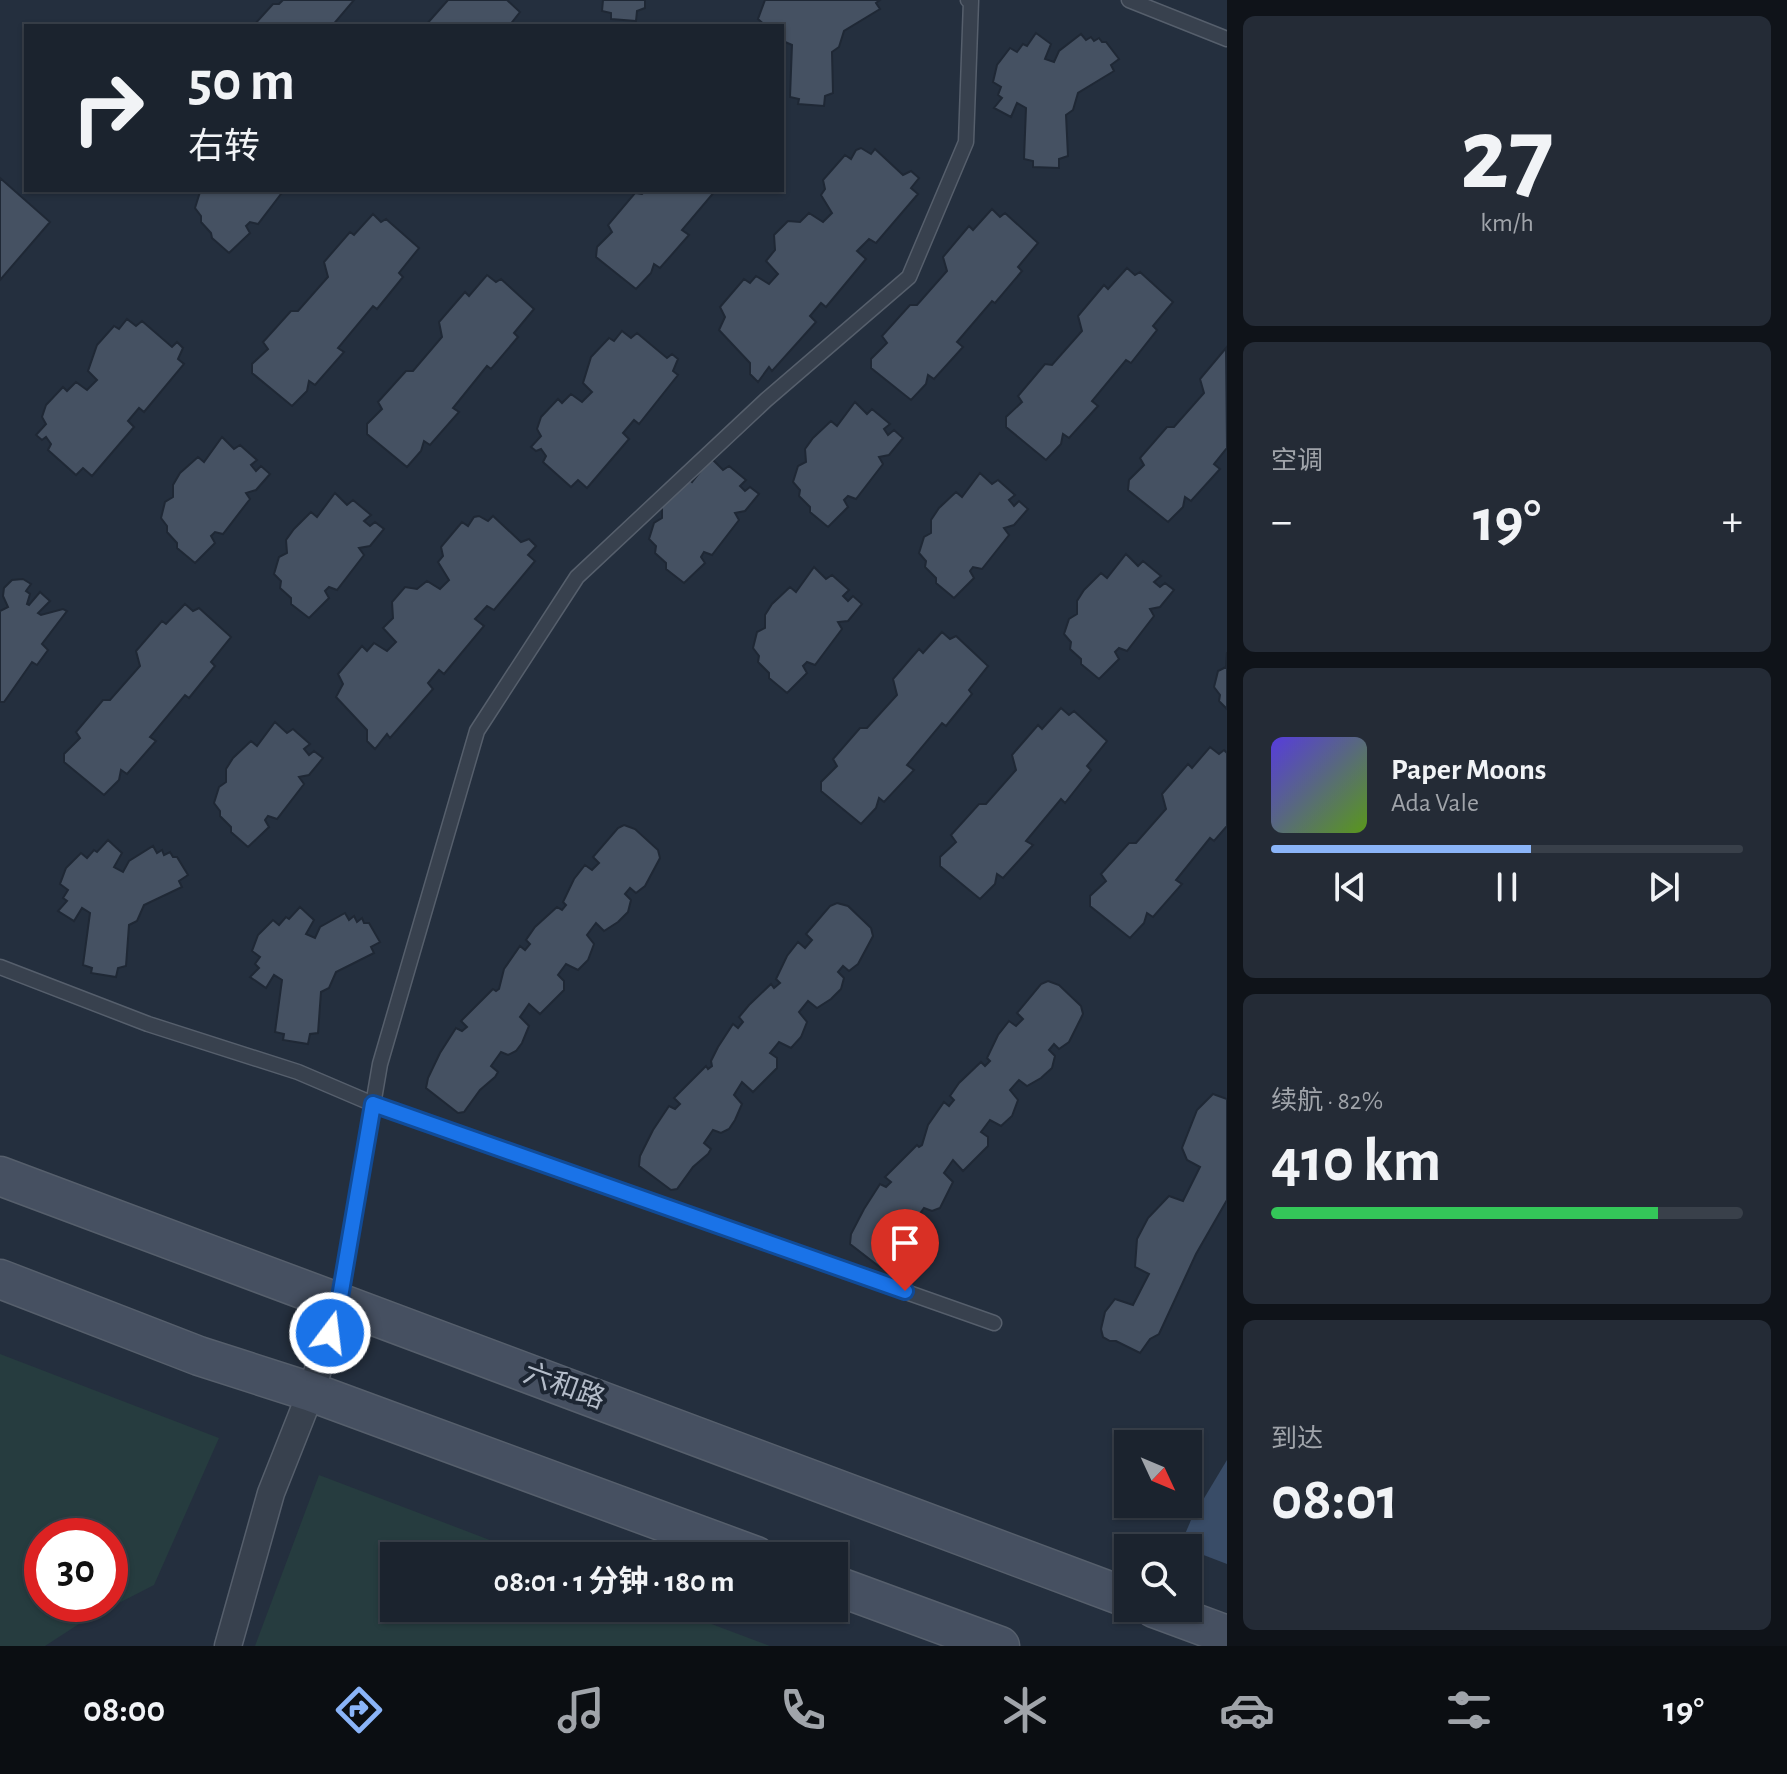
<!DOCTYPE html>
<html lang="zh">
<meta charset="utf-8">
<style>
body{margin:0;font-family:"Alegreya Sans","Noto Sans SC",sans-serif;background:#242b36;color:#f1f3f6;height:100vh;display:flex;flex-direction:column;font-size:30px;white-space:nowrap}
*{box-sizing:border-box;margin:0}
p{font-size:26px;color:#a0a4aa}
.icon{flex:none;width:44px;height:44px;fill:none;stroke:currentColor;stroke-width:2;stroke-linecap:round;stroke-linejoin:round}
.map{position:relative;flex:1;overflow:hidden}
.panel{display:flex;flex-direction:column;gap:16px;padding:16px;background:#0f1319;width:560px}
.panel>*{flex:none}
.banner{position:absolute;left:24px;top:24px;width:760px;height:168px;border-radius:0px;box-shadow:0 2px 6px #0004,0 0 0 2px #39404a;background:#1b232e;color:#f1f3f6;overflow:hidden}
.needle{width:52px;rotate:134deg}
.fabs{position:absolute;left:1114px;top:1430px;display:grid;gap:16px}
.fabs a{display:grid;place-items:center;width:88px;height:88px;border-radius:0px;background:#1b232e;box-shadow:0 2px 6px #0004,0 0 0 2px #39404a;font-size:40px}
.speed{position:absolute;left:24px;top:1518px;display:flex;gap:16px;font-size:40px;font-weight:700;text-align:center}
.speed>*{display:grid;place-content:center;width:104px;height:104px;border-radius:50%;background:#1b232e;box-shadow:0 2px 6px #0004,0 0 0 2px #39404a;line-height:1}
.speed .limit{border:12px solid #d22;background:#fff;color:#111}
.pin{position:absolute;display:grid;place-items:center;width:68px;height:68px;color:#fff;margin:-82px -34px;border-radius:50% 50% 50% 0;rotate:-45deg;box-shadow:0 0 8px #0007}
.pin .icon{rotate:45deg}
.me{position:absolute;width:88px;margin:-44px;rotate:15deg;stroke-linejoin:round;filter:drop-shadow(0 0 6px #0008)}
.turn{display:flex;align-items:center;gap:28px;height:168px;padding:0 32px;font-size:36px}
.turn .icon{width:104px;height:104px;stroke-width:2.5}
.turn b{display:block;font-size:56px;line-height:68px}
.big{font-size:60px;font-weight:700;line-height:1.1}
.panel .card{flex:1;display:flex;flex-direction:column;justify-content:center;gap:12px;min-width:0;padding:0 28px;border-radius:12px;background:#242b36}
.panel .dial{align-items:center;gap:0}
.dial b{font-size:104px;line-height:1}
.song{display:flex;align-items:center;gap:24px}
.cover{width:96px;height:96px;border-radius:12px;background:linear-gradient(135deg,hsl(250 70% 55%),hsl(90 70% 35%))}
.played{height:8px;border-radius:4px;background:linear-gradient(90deg,#8ab4f8 55%,#39404a 55%)}
.keys{display:flex;justify-content:space-around;direction:ltr}
.heat{display:flex;justify-content:space-between;align-items:center;font-size:44px;direction:ltr}
.charge{height:12px;border-radius:6px;background:linear-gradient(90deg,#34c759 82%,#39404a 0)}
.trip{position:absolute;left:380px;top:1542px;width:468px;height:80px;border-radius:0px;background:#1b232e;box-shadow:0 2px 6px #0004,0 0 0 2px #39404a;font-weight:700;line-height:80px;text-align:center}
.dock{display:flex;height:128px;justify-content:space-around;align-items:center;background:#0b0e12;color:#a0a4aa}
.dock .icon{width:56px;height:56px}
.dock .current{color:#8ab4f8}
.dock b{font-size:36px;color:#f1f3f6}
main{display:flex;flex:1;min-height:0}
.map>svg:first-child{display:block}
.green{fill:#263c3f;fill-rule:evenodd}
.water{fill:#394c67}
.building{fill:#455162;stroke:#1f2835;stroke-width:2}
.lines{fill:none;stroke-linecap:round;stroke-linejoin:round}
.lane-casing{stroke:#565f6c;stroke-width:17}
.street-casing{stroke:#565f6c;stroke-width:29}
.secondary-casing{stroke:#565f6c;stroke-width:41}
.lane{stroke:#38414e;stroke-width:14}
.street{stroke:#38414e;stroke-width:26}
.secondary{stroke:#465061;stroke-width:38}
.route-casing{stroke:#114b97;stroke-width:20}
.route{stroke:#1a73e8;stroke-width:14}
.labels{text-anchor:middle;dominant-baseline:central;stroke-width:8;stroke-linejoin:round;paint-order:stroke}
.street-label{font-size:28px;fill:#b4bcc9;stroke:#1d2633}
</style>
<main>
<div class="map">
<svg width="1227" height="1646" viewBox="0 0 1227 1646">
<rect width="100%" height="100%" fill="#242f3e"/>
<path class="green" d="M0,1354l219,84 -65,147 -72,37 -37,24h-45zM42,1536h68v68h-68z
M319,1475l213,81h-138v52h275l101,38h-515z"/>
<path class="water" d="M1227,1460v104l-47,-18 11,-26z"/>
<path class="building" d="M283,0h71l-22,26h-79l20,-22h6z
M448,0h59l13,12 -11,14h-84z
M603,0h42v8l-8,3 -1,10 -25,-2v-6l-9,-2z
M765,0h115l-4,3 4,6 -36,22 -5,16 -7,5 1,41 -8,3 -1,10 -26,-2 1,-5 -9,-2 2,-52 -9,-4 -1,2v-17h-16l-8,-7z
M1036,33l15,11 -6,15 9,3 5,-11 22,-17 5,6 5,-3 3,4 5,-3 3,4h4l13,17 -8,6 3,6 -36,22 -5,17 -7,5 2,41 -9,3v9l-26,-1v-6l-9,-2 2,-51 -9,-5 -6,14 -17,-9 8,-10 -4,-3 3,-8 -8,-5 4,-17 13,-17 7,4 6,-8 4,2z
M861,148l10,6 4,-5 28,26 8,-4 8,7 -8,10 7,6 -42,49 -7,-4 -12,12 9,8 -40,48 -5,-4 -11,13 6,6 -44,49 -3,-4 -11,15 -8,-8v-11l-31,-33 6,-13 -5,-10 24,-28 6,4 6,-7 13,8 9,-10 -12,-13 9,-11 -1,-15 14,-14 12,1 9,-9 14,9 9,-9 -11,-18 4,-6 -2,-9 22,-25 6,4 5,-9z
M0,178l50,44 -50,58z
M203,190h81l-26,34 -8,-2 -4,4 4,7 -21,20 -17,-15 -1,-5 -10,-11v-6l-6,-8 5,-16z
M646,190h70l-34,40 7,5 -29,33 -6,-4 -3,9 -15,16 -40,-32 1,-10 15,-15 -4,-7 27,-32 7,1z
M992,209l8,8 5,-4 33,30 -20,24 4,4 -27,32 -3,-2 -35,41 6,5 -29,32 -6,-4 -2,9 -15,16 -40,-32v-9l16,-16 -5,-7 28,-31h7l30,-34 -4,-14 26,-31 4,4z
M373,214l8,8 5,-3 33,29 -20,25 4,4 -26,32 -4,-3 -35,42 6,4 -29,33 -6,-4 -2,10 -15,15 -40,-33v-9l16,-15 -5,-7 28,-31h7l30,-34 -4,-15 26,-30 4,3z
M1127,268l8,7 5,-3 33,30 -20,24 4,4 -26,33 -5,-3 -34,41 6,5 -29,32 -6,-4 -2,10 -15,16 -40,-33v-10l16,-15 -4,-6 27,-32 7,1 30,-34 -4,-15 26,-31 4,4z
M487,275l9,7 5,-3 33,30 -20,24 4,4 -27,32 -4,-3 -34,42 6,4 -29,33 -6,-4 -3,10 -14,16 -40,-33v-10l15,-15 -4,-7 28,-31h7l29,-34 -3,-15 26,-30 4,4z
M127,319l9,7 6,-5 30,26 5,-5 6,6 -5,11 6,5 -40,48 -5,-4 -11,13 6,6 -42,49 -9,-8 -7,7 -28,-25 3,-6 -5,-7 -4,3 -6,-5 10,-11 -4,-7 4,-12 17,-18 4,4 9,-9 11,8 10,-10 -9,-9 9,-26 17,-19 5,3z
M622,331l9,7 6,-5 30,25 5,-4 6,5 -5,12 5,4 -39,49 -5,-4 -11,13 6,6 -42,49 -9,-8 -7,7 -28,-25 3,-6 -5,-7 -5,2 -5,-4 10,-11 -4,-7 4,-12 17,-18 4,4 9,-9 11,8 10,-10 -9,-9 8,-26 18,-19 5,3z
M1226,348l1,100 -13,16 6,5 -29,32 -6,-4 -2,10 -15,15 -40,-32 1,-10 15,-15 -4,-7 27,-31h7l30,-34 -4,-14z
M855,402l12,12 5,-5 18,15 -6,5 4,6 6,-5 9,8 -14,17 -10,2 4,7 -27,35 -8,-3 -4,4 4,7 -20,20 -18,-15v-5l-11,-11 1,-6 -7,-8 5,-16 8,-4 -1,-13 8,-11 18,-17 6,5z
M222,437l12,12 6,-4 17,15 -6,5 5,6 5,-5 9,8 -14,16 -10,3 4,6 -27,35 -8,-2 -4,4 4,7 -20,20 -18,-15v-5l-10,-11v-6l-6,-8 4,-16 8,-5v-12l7,-12 18,-16 6,5z
M711,458l12,12 6,-4 17,14 -6,6 5,5 5,-4 9,7 -14,17 -10,2 4,7 -27,35 -8,-3 -3,5 4,6 -21,20 -18,-14v-6l-11,-10 1,-7 -7,-7 5,-16 8,-5v-12l24,-29 6,5z
M980,473l12,11 6,-4 17,15 -6,5 5,6 5,-5 9,8 -14,16 -10,3 5,7 -27,34 -9,-2 -3,4 4,7 -20,20 -18,-15v-5l-11,-11 1,-6 -7,-8 5,-16 7,-4v-13l8,-12 17,-16 6,5z
M335,493l12,12 6,-5 18,15 -7,6 6,5 5,-4 9,7 -14,17 -11,2 5,7 -27,35 -8,-3 -4,4 4,7 -20,20 -18,-14v-6l-11,-10 1,-7 -7,-7 5,-17 8,-4 -1,-13 8,-11 17,-17 6,5z
M479,516l9,5 5,-5 28,26 8,-3 7,7 -8,9 7,6 -41,49 -7,-4 -12,13 9,7 -40,48 -5,-4 -11,13 5,6 -43,49 -3,-4 -12,15 -8,-8v-11l-31,-33 7,-13 -5,-10 24,-28 5,5 7,-8 13,8 9,-9 -13,-14 10,-10 -1,-16 13,-15 12,2 10,-8 13,8 9,-9 -11,-18 5,-6 -2,-9 21,-25 6,4 6,-9z
M1126,554l12,12 5,-5 18,15 -7,6 6,5 5,-4 9,7 -14,17 -10,2 4,7 -27,35 -8,-3 -4,4 4,7 -20,20 -18,-15v-5l-11,-10 1,-7 -7,-8 5,-15 8,-5v-13l7,-11 17,-17 6,5z
M814,567l12,12 6,-4 17,15 -6,6 5,5 5,-5 9,8 -14,17 -10,1 4,7 -27,36 -8,-3 -4,4 4,7 -20,20 -18,-15v-5l-11,-11 1,-6 -6,-8 4,-16 8,-4v-13l7,-11 18,-17 6,5z
M23,579l8,5 -5,7 4,3 -3,10 2,1 11,-13 10,9 -12,12 3,2 22,-6 4,2 -25,33 6,6 -11,15 -5,-3 -28,40h-4v-91l8,-4 -5,-11 1,-8 8,-8z
M185,604l8,7 6,-3 32,29 -20,25 4,4 -26,32 -4,-3 -35,42 6,4 -29,33 -6,-4 -2,10 -15,15 -40,-33v-8l16,-16 -4,-6 27,-32h7l30,-34 -4,-15 26,-30 4,3z
M942,632l8,7 6,-3 32,30 -19,24 3,4 -26,32 -4,-3 -35,42 7,5 -30,32 -5,-4 -3,10 -15,16 -40,-33v-9l16,-16 -4,-7 27,-31h7l30,-33 -4,-16 26,-30 4,4z
M1227,652v57l-8,-8 1,-6 -6,-8 4,-16 8,-4z
M1061,708l8,7 5,-4 33,30 -20,25 4,4 -26,33 -4,-4 -35,42 7,4 -30,33 -6,-4 -2,10 -15,15 -40,-33v-9l16,-15 -5,-7 28,-31h7l30,-34 -4,-15 26,-30 4,4z
M275,722l12,11 6,-4 17,15 -6,5 5,6 5,-4 9,7 -14,17 -10,2 5,7 -27,35 -9,-3 -3,4 4,7 -21,20 -17,-15v-5l-11,-11v-5l-6,-8 5,-16 7,-5v-13l7,-11 18,-17 6,5z
M1210,747l9,7 5,-4 3,3v73l-13,15 -4,-3 -34,42 6,4 -29,33 -6,-4 -3,10 -14,15 -40,-32v-10l16,-15 -5,-7 28,-31h7l30,-34 -4,-15 26,-30 4,4z
M624,825l11,4 23,21 2,8 -15,28 -9,7 -6,-5 -5,6 6,6 -3,12 -10,10 -14,9 -8,-8 -9,12 7,9 -6,16 -10,10 -12,-6 -8,11 6,6v9l-24,24 -11,-10 -9,13 9,9 -7,17 -6,8 -8,4 -7,-3 -10,14 7,6 -3,5 -15,13 -16,22 -6,1 -32,-25 2,-10 12,-25 16,-25 6,3 5,-4 -6,-6 32,-32 3,2 3,-2 5,-20 16,-23 5,4 5,-6 -4,-4 9,-13 22,-20 5,3 4,-5 -3,-3 11,-23 11,-14 7,5 7,-7 -6,-6 25,-29z
M108,840l14,13 -8,14 9,5 6,-11 24,-15 4,7 5,-3 2,5 6,-3 3,5h4l11,18 -9,6 3,6 -38,18 -7,16 -8,4 -3,41 -8,2 -2,9 -25,-4 1,-5 -9,-3 7,-52 -8,-5 -8,13 -16,-10 9,-10 -4,-3 5,-8 -8,-6 6,-16 15,-15 6,5 7,-8 3,2z
M837,903l11,3 23,22 2,8 -15,28 -9,7 -6,-5 -5,6 6,6 -3,11 -10,10 -14,9 -9,-7 -9,11 8,10 -6,15 -10,11 -12,-6 -9,11 7,5v10l-24,24 -11,-10 -8,13 8,9 -7,16 -6,9 -8,4 -8,-3 -9,13 7,6 -3,5 -15,13 -16,22 -6,1 -32,-24 1,-10 13,-26 16,-24 6,3 5,-5 -6,-6 32,-32 2,3 4,-3 -1,-5 7,-14 15,-23 5,4 5,-6 -4,-5 10,-12 22,-21 3,4 6,-5 -4,-4 11,-23 11,-14 7,6 7,-8 -6,-6 24,-28z
M300,907l14,13 -8,14 9,4 5,-11 25,-14 4,7 5,-4 3,6 5,-4 2,5h5l11,19 -9,5 3,6 -38,19 -7,16 -8,4 -3,41 -8,1 -2,10 -25,-4 1,-6 -9,-2 7,-52 -8,-5 -8,13 -16,-11 9,-9 -4,-4 5,-7 -8,-6 6,-16 15,-15 6,5 7,-8 3,2z
M1048,981l11,4 22,21 2,8 -14,28 -10,7 -5,-5 -5,6 6,6 -3,12 -11,10 -14,8 -8,-6 -9,10 8,10 -6,16 -11,10 -11,-6 -9,12 7,5v9l-25,25 -10,-11 -9,13 9,9 -13,26 -8,3 -8,-3 -10,14 7,5 -2,5 -16,14 -15,22h-7l-31,-24 1,-10 13,-25 16,-25 6,3 5,-5 -6,-5 32,-32 2,2 3,-2 6,-20 16,-23 5,4 5,-6 -4,-4 9,-13 22,-21 4,4 5,-5 -3,-3 11,-23 11,-14 7,5 7,-7 -6,-6 24,-29z
M1213,1094l14,5v101l-31,54 -37,80 -9,5 -10,14 -24,-12h-6l-7,-4 -2,-8 4,-17 10,-13 18,6 16,-31 -14,-7 2,-28 11,-21 21,-22 14,5 17,-34 -13,-7 -5,-12 15,-38z"/>
<g class="lines">
<defs>
<path id="lane" d="M1129,0l98,39
M0,967l148,57 150,48 75,32 621,219
M339,1303l41,-239 97,-333 100,-154 189,-177 143,-123 57,-135 5,-141 -3,-1"/>
<path id="street" d="M228,1646l43,-153 40,-101 28,-89"/>
<path id="secondary" d="M0,1176l1128,422
M0,1279l199,77 112,36 445,164
M834,1585l166,61
M1154,1608l73,27"/>
</defs>
<use href="#lane" class="lane-casing"/>
<use href="#street" class="street-casing"/>
<use href="#secondary" class="secondary-casing"/>
<use href="#lane" class="lane"/>
<use href="#street" class="street"/>
<use href="#secondary" class="secondary"/>
</g>
<g class="lines">
<defs>
<path id="route" d="M330,1333l9,-30 34,-199 532,187"/>
</defs>
<use href="#route" class="route-casing"/>
<use href="#route" class="route"/>
</g>
<g class="labels">
<g class="street-label">
<text transform="translate(564 1387) rotate(20)">六和路</text>
</g>
</g>
</svg>
<div class="fabs">
<a><svg class="needle" viewBox="-14 -14 28 28"><path d="M0-13l5 13h-10z" fill="#e53935"/><path d="M0 13l5-13h-10z" fill="#a0a4aa"/></svg></a>
<a><svg class="icon" aria-label="search" viewBox="0 0 24 24"><circle cx="10" cy="10" r="6"/><path d="M15 15l6 6"/></svg></a>
</div>
<div class="speed"><div class="limit">30</div></div>
<div class="pin" style="left:905px;top:1291px;background:#d93025"><svg class="icon" aria-label="arrive" viewBox="0 0 24 24"><path d="M6 21V4h12l-3 4 3 4H6"/></svg></div>
<svg class="me" style="left:330px;top:1333px" viewBox="-20 -20 40 40"><circle r="17" fill="#1a73e8" stroke="#fff" stroke-width="3"/><path d="M0-11L8 9 0 5-8 9z" fill="#fff"/></svg>
<div class="trip">08:01 · 1 分钟 · 180 m</div>
<div class="banner">
<div class="turn"><svg class="icon" aria-label="right" viewBox="0 0 24 24"><path d="M7 20v-9h11M14 6l5 5-5 5"/></svg><div><b>50 m</b>右转</div></div>
</div>
</div>
<section class="panel">
<div class="card dial"><b>27</b><p>km/h</p></div>
<div class="card"><p>空调</p>
<div class="heat"><a>−</a><b class="big">19°</b><a>+</a></div>
</div>
<div class="card">
<div class="song"><i class="cover"></i><div><b>Paper Moons</b><p>Ada Vale</p></div></div>
<div class="played"></div>
<div class="keys"><svg class="icon" aria-label="previous" viewBox="0 0 24 24"><path d="M18 5L8 12l10 7zM5 5v14"/></svg><svg class="icon" aria-label="pause" viewBox="0 0 24 24"><path d="M8 5v14M16 5v14"/></svg><svg class="icon" aria-label="next" viewBox="0 0 24 24"><path d="M6 5l10 7-10 7zM19 5v14"/></svg></div>
</div>
<div class="card"><p>续航 · 82%</p><b class="big">410 km</b><div class="charge"></div></div>
<div class="card"><p>到达</p><b class="big">08:01</b></div>
</section>
</main>
<nav class="dock">
<b>08:00</b>
<svg class="icon current" aria-label="directions" viewBox="0 0 24 24"><path d="M12 3l9 9-9 9-9-9zM9 14v-3h6M13 9l2 2-2 2"/></svg>
<svg class="icon" aria-label="music" viewBox="0 0 24 24"><path d="M9 18V5l10-2v13"/><circle cx="6" cy="18" r="3"/><circle cx="16" cy="16" r="3"/></svg>
<svg class="icon" aria-label="phone" viewBox="0 0 24 24"><path d="M5 4h4l2 5-3 2q2 4 5 5l2-3 5 2v4C11 20 4 13 5 4z"/></svg>
<svg class="icon" aria-label="climate" viewBox="0 0 24 24"><path d="M12 3v18M4 7l16 10M4 17L20 7"/></svg>
<svg class="icon" aria-label="car" viewBox="0 0 24 24"><path d="M5 17H2v-5l4-1 3-4h7l3 4 3 1v5h-3M9 17h6M6 11h13"/><circle cx="7" cy="17" r="2"/><circle cx="17" cy="17" r="2"/></svg>
<svg class="icon" aria-label="filters" viewBox="0 0 24 24"><path d="M4 7h16M4 17h16"/><circle cx="9" cy="7" r="2"/><circle cx="15" cy="17" r="2"/></svg>
<b>19°</b>
</nav>
